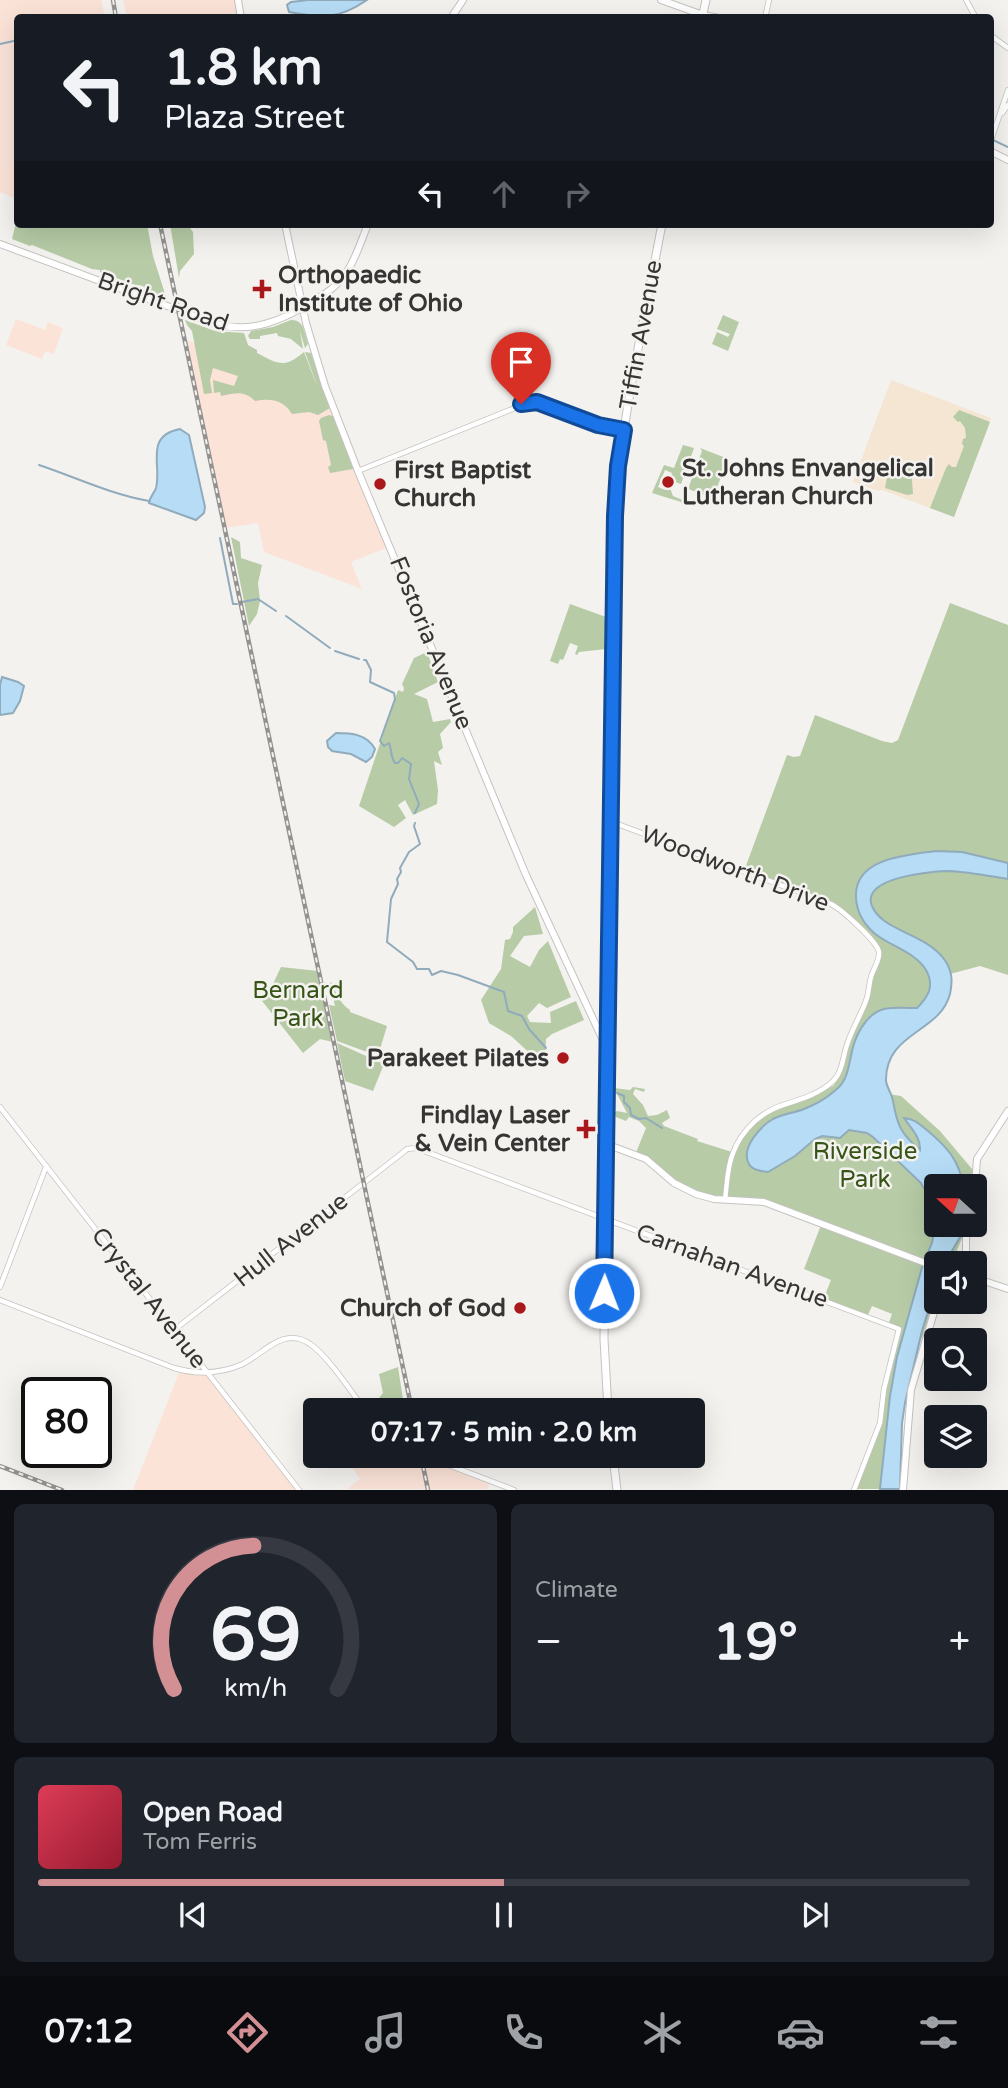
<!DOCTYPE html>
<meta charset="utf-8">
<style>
body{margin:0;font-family:"Varela Round",sans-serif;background:#20242c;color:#f1f3f6;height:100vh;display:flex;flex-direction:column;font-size:26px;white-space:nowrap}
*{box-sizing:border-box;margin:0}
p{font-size:23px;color:#9ea1a6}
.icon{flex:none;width:38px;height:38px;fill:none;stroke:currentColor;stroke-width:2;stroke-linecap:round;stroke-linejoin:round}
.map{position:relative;height:1490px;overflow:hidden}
.side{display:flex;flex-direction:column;gap:14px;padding:14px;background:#0d0f14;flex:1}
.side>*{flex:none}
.hud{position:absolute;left:14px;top:14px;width:980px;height:214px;border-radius:7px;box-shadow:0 7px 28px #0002;background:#171b24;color:#f1f3f6;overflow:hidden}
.needle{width:46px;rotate:291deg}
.controls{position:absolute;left:924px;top:1174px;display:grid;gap:14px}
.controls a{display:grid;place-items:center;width:63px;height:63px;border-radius:7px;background:#171b24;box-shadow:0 7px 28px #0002;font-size:35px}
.speed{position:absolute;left:21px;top:1377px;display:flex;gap:14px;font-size:35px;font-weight:700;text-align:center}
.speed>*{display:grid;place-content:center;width:91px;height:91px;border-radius:50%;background:#171b24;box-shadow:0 7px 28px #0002;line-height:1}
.speed .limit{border:4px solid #111;border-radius:10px;background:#fff;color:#111}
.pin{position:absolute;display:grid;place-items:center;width:60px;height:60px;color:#fff;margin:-72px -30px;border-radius:50% 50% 50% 0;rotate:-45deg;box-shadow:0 0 7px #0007}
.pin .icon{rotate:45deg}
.me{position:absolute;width:77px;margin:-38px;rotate:1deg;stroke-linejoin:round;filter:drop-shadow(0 0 5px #0008)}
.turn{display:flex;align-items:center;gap:24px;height:147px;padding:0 35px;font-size:32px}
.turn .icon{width:91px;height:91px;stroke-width:2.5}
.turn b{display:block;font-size:49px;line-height:60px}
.lanes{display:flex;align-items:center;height:66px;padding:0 35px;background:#0003;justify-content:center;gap:35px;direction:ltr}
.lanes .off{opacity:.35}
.big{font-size:52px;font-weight:700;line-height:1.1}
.side .card{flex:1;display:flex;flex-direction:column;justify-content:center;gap:10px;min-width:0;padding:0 24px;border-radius:10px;background:#20242c}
.side .dial{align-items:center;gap:0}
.dial svg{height:182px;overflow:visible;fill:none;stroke:#363941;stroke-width:7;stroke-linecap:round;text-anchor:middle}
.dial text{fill:#f1f3f6;stroke:none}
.song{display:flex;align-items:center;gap:21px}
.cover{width:84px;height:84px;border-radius:10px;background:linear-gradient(135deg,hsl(350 70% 55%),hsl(350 70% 35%))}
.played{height:7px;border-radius:4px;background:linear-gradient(90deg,#d29094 50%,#363941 50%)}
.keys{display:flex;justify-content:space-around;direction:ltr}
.heat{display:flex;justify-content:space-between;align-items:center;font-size:38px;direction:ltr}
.side .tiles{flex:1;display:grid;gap:14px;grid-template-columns:1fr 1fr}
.card:last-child{grid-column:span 2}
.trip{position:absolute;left:303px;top:1398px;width:402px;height:70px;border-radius:7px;background:#171b24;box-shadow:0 7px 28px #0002;font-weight:700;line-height:70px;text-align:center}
.dock{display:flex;height:112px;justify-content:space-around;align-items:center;background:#090b0e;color:#9ea1a6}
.dock .icon{width:49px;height:49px}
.dock .on{color:#d29094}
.dock b{font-size:32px;color:#f1f3f6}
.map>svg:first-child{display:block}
.industrial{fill:#fbe3d8}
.education{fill:#f5e6d3}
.green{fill:#b6cba6}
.water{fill:#b7ddf6;stroke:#90abbc;stroke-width:2}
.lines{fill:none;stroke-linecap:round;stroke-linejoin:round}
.stream{stroke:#90abbc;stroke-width:2}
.minor-casing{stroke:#c5c3c1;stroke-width:6}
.major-casing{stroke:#c5c3c1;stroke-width:8}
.highway-casing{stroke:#c5c3c1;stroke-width:9}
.minor{stroke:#fff;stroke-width:4.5}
.major{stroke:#fff;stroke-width:6}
.highway{stroke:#fff;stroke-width:7}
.rail-casing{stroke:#939290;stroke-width:4.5}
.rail{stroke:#f4f2ef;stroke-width:2;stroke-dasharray:5;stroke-linecap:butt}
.route-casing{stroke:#114b97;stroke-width:18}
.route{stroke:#1a73e8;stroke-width:12}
.poi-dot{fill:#ab181c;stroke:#f4f2ef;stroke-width:2.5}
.labels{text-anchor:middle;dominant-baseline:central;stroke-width:5;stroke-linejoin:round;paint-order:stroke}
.poi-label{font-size:24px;font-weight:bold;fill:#363534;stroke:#f4f2ef;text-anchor:start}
.street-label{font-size:24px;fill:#363534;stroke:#f4f2ef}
.park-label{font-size:24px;fill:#375417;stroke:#f4f2ef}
</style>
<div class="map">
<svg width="1008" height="1490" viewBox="0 0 1008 1490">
<rect width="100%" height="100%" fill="#f4f2ef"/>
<path class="industrial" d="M0,0h101l4,17 -87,1 -1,181 -17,-7z
M123,0h113l3,17h-112z
M16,319l29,11 3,-8 15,6 -9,26 -9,-3 -3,8 -36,-14z
M184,339l134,51 7,-4 66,160 -40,16 11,27 -98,-37 -6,-29 -34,5z
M180,1370l28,4 91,116h-166z
M344,1456h81l65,25 -3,8h-140l13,-10z"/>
<path class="education" d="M891,380l100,38 -37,99 -72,-27 -4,1 -25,-9z"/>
<path class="green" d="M17,218l1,6h129l6,32 13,41 -20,-7 -1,-3 -6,-2 -1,1 -38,-14v-2l-8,-1 -60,-24 -2,1 -18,-7z
M170,224h17l6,8 1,22 -14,17 -1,7z
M723,315l16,7 -11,29 -16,-7 5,-12 11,5 2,-3 -13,-5z
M185,320l30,11 29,2 4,12 9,5v3c21,11 27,16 47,-1l15,39 -14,-39 6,1 19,55 -12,7 -9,-3 -17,2c-9,-14 -20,-16 -37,-13 -11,-11 -19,-8 -34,-5l-1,-4 -6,1 -1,-13 21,6 4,-10 -25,-8 -3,12 2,13 -8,1 -12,-63 -5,-6z
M291,320c13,0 13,11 17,24l-3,4 -5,-17 3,18 -12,-10 -13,-3 -1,-3 -17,3v3h-10l-2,-3 3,-5 22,-4z
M959,410l31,12 -36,95 -24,-9 16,-40 3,-4 3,3h4l8,-21 -2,-2 1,-5 3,-1 -1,-10 -5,-7 -2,1 -5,-5z
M329,415l4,1 21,51 -1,2 -23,4 -2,-6 3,-2 -5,-24 -3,-1 -4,-19 2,-3z
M683,445l11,3 -13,36 -12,-4 3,-7 -7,-3 -7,17 7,3 2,-3 3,1 3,8 12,5 -2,5 -2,-4 -29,-9 12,-28 10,3z
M700,448l26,10 1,3 -14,37 -25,-9 14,-38z
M890,461l21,5 2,28 -6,1 -22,-7z
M231,537l9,5 1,16 21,7 -4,18 2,18 -3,13 -8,12z
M950,603l58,22v252l-19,-1 19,3v96l-28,-9 -30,8 -41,46 -41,71 33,5 39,35 32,38v17h-36v39h32l-11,25 5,6 -1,7 -25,1v30l-14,44 -9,-4 -25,155h-34l26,-66 2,-26 17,-68 -11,-4 4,-11 -20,-8 -5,11 -44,-17 8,-20 -27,-11 17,-44 -57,-23 -69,-8 -60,-39 11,-27 -7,-7 -10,-4 -3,4 -10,-4 -2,-4 3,-2 10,2 -13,-25 16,2 3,-3 12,2 -1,3 -9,-3 -2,5 10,11 5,11 9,-1 10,-5 3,8 -8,5 2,3 34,13 -1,2 35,11 8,-13 25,-26 58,-23 10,-4 5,-6 13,-41 19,-42 -2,-5 10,-33 -1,-12 -35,-37 -98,-39 43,-116 7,2 6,-1 15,-41 67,26 10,2 6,-3z
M570,604l36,13v32l-27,3 -2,3 -2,-1 3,-8 -8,-3 -7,17 -3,-1 -2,5 -8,-3z
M427,652l11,30 -24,12 13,5 6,23 17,-3 1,3 -11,12 3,14 -5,4 4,13 -8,-4 4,29 -1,14 -24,11 -8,-15 -7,5 8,13 -12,9 -35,-21 39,-116 5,2 1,-4 -2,-4 12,-26z
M535,907l8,27 -19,2 -14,20 20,11 9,-17 9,-9 23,56 -24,11 -8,-5 -12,13 3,6 21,1 -1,-11 26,-11 8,19 -32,14 -6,5 -1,28 -34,-31 -22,-13 -8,-23 20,-31 4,-29 5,-1 3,-7v-5z
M281,967l37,4 15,71 -13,-3 -17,14 -44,-56 13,-11z
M331,982c5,10 9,22 19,28v2l37,14 -9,30 -41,-15 -8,-36 6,1 -5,-23z
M337,1043l47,21 -11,27 -28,-10z
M398,1367l6,39 -5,3 -7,-8 -5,8 -8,-2v-9l4,-5 -4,-19z"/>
<path class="water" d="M308,0h59c-29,20 -45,18 -78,12l-2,-7 4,-3z
M180,429l9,6 16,72 -1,6 -8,7 -47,-17c1,-7 5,-9 7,-15 6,-23 -12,-52 24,-59z
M2,677l16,5 6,4 -4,15 -7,12 -13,2v-30z
M336,733c15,0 31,1 39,16l-3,8 -6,5 -15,-8 -19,-3 -4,-4 -1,-6z
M936,851l26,1 46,11v16c-19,-3 -39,-7 -58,-8 -17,0 -90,6 -78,35 10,25 53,27 72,53 8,11 9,21 6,35 -10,39 -65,38 -64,87 1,7 6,13 7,20 4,24 8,33 27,49 1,-12 -9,-22 -16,-32 11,1 15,6 24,13 18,15 32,30 35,55h-27v39h27v7l-18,31 -9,1v22l-14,45 -17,72 -3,20 -2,66h-20l10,-93 7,-39 26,-93 9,-21 3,-17 -5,-26 -9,-17 -48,-46 -6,-4 -18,-3 -9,8 -18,-2 -7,3 -20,17 -27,16c-7,-1 -16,-2 -19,-8 -9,-16 12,-38 24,-45 10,-5 21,-6 31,-10 11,-4 24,-12 33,-20 10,-9 11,-20 14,-33 3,-18 14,-42 33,-47 10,-2 22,-1 33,-1 11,-11 18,-22 9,-38 -12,-19 -35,-23 -52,-37 -11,-10 -18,-21 -18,-37 -1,-38 51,-41 80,-45z"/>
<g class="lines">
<path class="stream" d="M0,44l18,-4
M993,140l15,7
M39,465c36,12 71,29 110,36
M220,538l13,66h4
M242,602l16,-3 18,12
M286,616l44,32
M335,651l24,8
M364,660h2l5,10 -1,12 24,11 1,6 -15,42 4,5 5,-3c3,7 1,13 6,20h3l4,-5 9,6 -2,15 10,25 -4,9
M415,823l-1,3 6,18 -11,8 -9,16 1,4 -4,7 1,5 -7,15 -4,43 26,20 4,7h12l3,6 9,-4 17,4 46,17 4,19 14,5 7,13 17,19
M617,1093l7,3v6l6,6 1,7 8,4 7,-1 16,10"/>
<defs>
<path id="minor" d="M966,0l10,18
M765,18l4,-18
M990,35l18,13
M1002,113l6,-8
M990,143l18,-53
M358,471l172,-69 11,1 64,24 19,3
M612,822l219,82c10,5 46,37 48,48 1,9 -6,17 -8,25 -2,7 -2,14 -4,21 -5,15 -14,29 -19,44 -5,12 -5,30 -15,39 -12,12 -31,18 -47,23 -24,7 -44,25 -53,49 -6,14 -6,32 -8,47
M0,1107l299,383
M0,1287l46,-120
M0,1300l174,68c24,7 46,6 69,-4 21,-11 41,-38 67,-20 17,11 42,49 55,66
M174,1330l227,-176 6,-5 9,-1 483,181 -15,60 -4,34 -26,67
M425,1456l89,34"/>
<path id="major" d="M238,0l3,18
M661,0l42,15 16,3
M451,18l12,-18
M990,151l18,9
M285,224l21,99 19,63 33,85 168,404 82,176
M0,244l216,80c35,10 68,-4 97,-23 12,-7 25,-15 33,-28 10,-14 15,-32 22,-49
M606,1144l40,15 28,24 22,11 18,5 50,3 172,65
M975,1186l2,-27 31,-48
M966,1264v-26l4,-13
M975,1278l33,11
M903,1490l8,-100 26,-88"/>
<path id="highway" d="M702,18l4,-18
M608,1410l-4,-71 11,-839 3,-34 14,-86 30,-156
M613,1456l4,34"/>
</defs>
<use href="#minor" class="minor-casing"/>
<use href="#major" class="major-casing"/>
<use href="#highway" class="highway-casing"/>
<use href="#minor" class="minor"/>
<use href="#major" class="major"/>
<use href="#highway" class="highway"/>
<defs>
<path id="rail" d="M113,0l3,18
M160,224l252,1186
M421,1456l7,34
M0,1466l62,24"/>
</defs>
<use href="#rail" class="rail-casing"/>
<use href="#rail" class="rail"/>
</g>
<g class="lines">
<defs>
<path id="route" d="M521,404l16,-2 61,23 26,5 -6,36 -3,50 -11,777"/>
</defs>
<use href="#route" class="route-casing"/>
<use href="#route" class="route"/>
</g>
<g class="poi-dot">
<path d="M258.5 278.5h7v7h7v7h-7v7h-7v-7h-7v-7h7z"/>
<circle cx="668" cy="482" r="7"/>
<circle cx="380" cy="484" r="7"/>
<circle cx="563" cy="1058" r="7"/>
<path d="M582.5 1118.5h7v7h7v7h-7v7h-7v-7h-7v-7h7z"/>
<circle cx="520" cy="1308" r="7"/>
</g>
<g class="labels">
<g class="poi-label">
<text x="278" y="275">Orthopaedic<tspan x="278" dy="28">Institute of Ohio</tspan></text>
<text x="682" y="468">St. Johns Envangelical<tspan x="682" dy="28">Lutheran Church</tspan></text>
<text x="394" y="470">First Baptist<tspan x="394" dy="28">Church</tspan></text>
<text x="549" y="1058" text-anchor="end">Parakeet Pilates</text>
<text x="570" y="1115" text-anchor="end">Findlay Laser<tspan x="570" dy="28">&amp; Vein Center</tspan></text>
<text x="506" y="1308" text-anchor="end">Church of God</text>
</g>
<g class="street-label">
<text transform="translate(163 302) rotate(19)">Bright Road</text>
<text transform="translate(641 335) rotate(-80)">Tiffin Avenue</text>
<text transform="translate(431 643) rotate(68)">Fostoria Avenue</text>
<text transform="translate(735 869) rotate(21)">Woodworth Drive</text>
<text transform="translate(291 1240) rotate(-38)">Hull Avenue</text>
<text transform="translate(732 1266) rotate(20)">Carnahan Avenue</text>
<text transform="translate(149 1298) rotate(52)">Crystal Avenue</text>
</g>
<g class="park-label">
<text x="298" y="990">Bernard<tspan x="298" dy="28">Park</tspan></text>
<text x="865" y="1151">Riverside<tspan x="865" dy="28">Park</tspan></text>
</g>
</g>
</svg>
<div class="controls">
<a><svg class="needle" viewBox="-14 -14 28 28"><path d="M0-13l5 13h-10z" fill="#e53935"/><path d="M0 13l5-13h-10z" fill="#9ea1a6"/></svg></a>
<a><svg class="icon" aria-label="sound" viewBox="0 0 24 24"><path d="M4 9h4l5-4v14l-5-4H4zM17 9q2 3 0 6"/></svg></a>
<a><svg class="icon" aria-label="search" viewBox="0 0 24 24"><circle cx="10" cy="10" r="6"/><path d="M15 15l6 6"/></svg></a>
<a><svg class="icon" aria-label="layers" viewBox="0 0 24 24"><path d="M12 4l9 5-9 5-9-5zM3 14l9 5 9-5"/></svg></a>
</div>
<div class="speed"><div class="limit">80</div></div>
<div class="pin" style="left:521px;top:404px;background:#d93025"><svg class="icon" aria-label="arrive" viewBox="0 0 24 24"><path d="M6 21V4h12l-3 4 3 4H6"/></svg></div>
<svg class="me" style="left:604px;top:1293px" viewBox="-20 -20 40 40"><circle r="17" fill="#1a73e8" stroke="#fff" stroke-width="3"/><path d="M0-11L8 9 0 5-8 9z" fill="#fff"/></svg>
<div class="trip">07:17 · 5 min · 2.0 km</div>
<div class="hud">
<div class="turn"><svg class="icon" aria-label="left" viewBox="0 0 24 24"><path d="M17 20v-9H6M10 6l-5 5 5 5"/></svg><div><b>1.8 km</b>Plaza Street</div></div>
<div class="lanes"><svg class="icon" aria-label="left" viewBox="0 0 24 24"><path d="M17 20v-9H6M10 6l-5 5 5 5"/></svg><svg class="icon off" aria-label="ahead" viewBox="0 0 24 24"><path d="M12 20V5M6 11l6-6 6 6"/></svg><svg class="icon off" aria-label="right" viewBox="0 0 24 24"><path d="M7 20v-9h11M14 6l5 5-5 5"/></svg></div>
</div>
</div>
<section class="side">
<div class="tiles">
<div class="card dial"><svg viewBox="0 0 100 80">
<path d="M14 69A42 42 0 1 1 86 69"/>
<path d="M14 69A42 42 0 0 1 49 6" stroke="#d29094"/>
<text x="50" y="56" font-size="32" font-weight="700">69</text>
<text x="50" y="72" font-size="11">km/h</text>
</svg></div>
<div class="card"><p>Climate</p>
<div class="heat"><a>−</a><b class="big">19°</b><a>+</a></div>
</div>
<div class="card">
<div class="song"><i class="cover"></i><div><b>Open Road</b><p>Tom Ferris</p></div></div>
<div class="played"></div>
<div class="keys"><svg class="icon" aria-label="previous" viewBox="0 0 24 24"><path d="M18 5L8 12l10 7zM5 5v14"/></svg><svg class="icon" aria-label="pause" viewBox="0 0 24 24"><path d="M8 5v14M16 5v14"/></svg><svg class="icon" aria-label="next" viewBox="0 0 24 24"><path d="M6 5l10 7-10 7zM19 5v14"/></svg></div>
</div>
</div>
</section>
<nav class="dock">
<b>07:12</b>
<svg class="icon on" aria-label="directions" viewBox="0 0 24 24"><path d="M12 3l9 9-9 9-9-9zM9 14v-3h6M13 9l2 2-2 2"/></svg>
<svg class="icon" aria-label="music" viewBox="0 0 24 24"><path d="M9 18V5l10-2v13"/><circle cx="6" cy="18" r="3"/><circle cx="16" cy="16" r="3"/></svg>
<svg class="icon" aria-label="phone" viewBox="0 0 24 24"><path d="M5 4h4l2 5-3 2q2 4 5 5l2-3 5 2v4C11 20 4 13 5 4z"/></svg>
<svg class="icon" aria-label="climate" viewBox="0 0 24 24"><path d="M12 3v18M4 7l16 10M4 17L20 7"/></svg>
<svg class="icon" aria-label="car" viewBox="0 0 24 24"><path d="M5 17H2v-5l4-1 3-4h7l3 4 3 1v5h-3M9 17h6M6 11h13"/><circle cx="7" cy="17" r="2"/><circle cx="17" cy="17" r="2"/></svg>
<svg class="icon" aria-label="filters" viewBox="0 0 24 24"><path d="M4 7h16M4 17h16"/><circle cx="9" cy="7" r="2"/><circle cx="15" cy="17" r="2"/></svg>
</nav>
